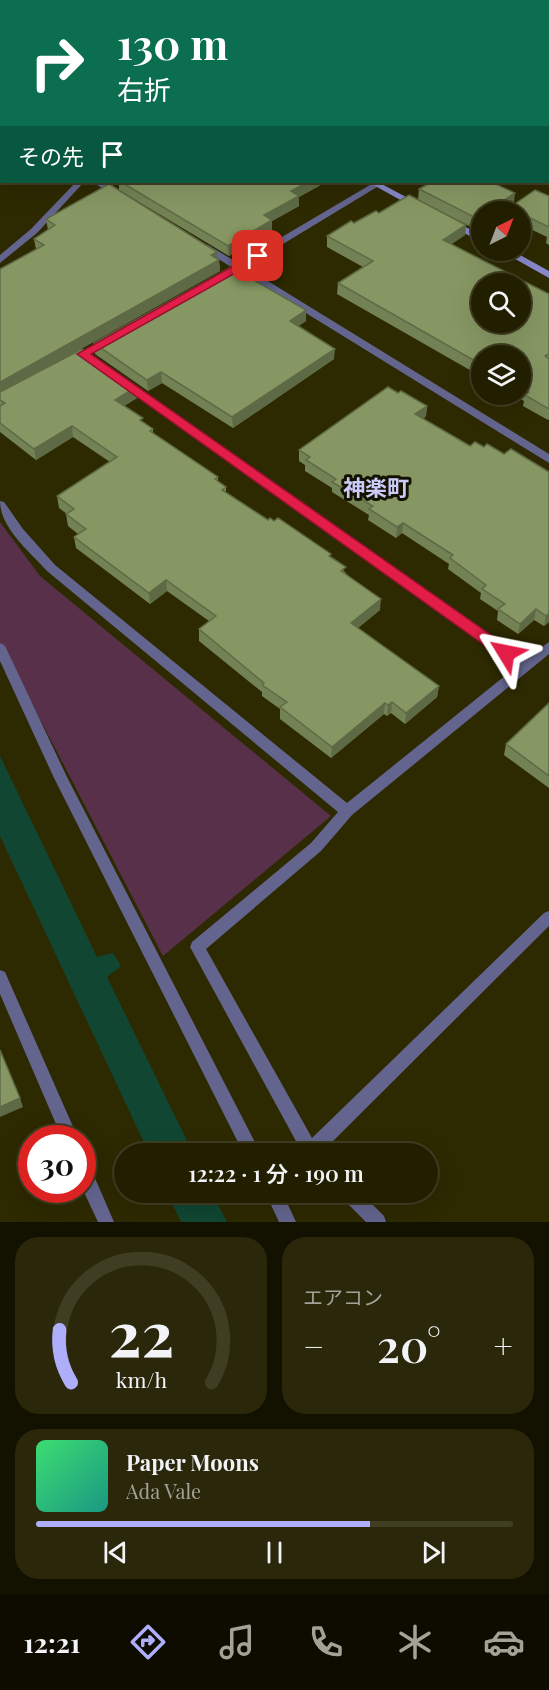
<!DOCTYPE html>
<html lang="ja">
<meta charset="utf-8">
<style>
body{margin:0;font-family:"Playfair Display","Noto Sans JP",serif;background:#2a270a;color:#f1f3f6;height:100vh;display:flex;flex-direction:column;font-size:22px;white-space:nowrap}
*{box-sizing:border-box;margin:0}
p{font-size:20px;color:#a2a299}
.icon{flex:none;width:33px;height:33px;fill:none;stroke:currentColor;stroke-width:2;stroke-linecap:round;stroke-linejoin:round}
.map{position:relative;height:1222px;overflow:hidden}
.details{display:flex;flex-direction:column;gap:15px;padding:15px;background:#131100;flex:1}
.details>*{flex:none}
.banner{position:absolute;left:0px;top:0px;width:549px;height:183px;box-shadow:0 6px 24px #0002,0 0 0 2px #3f3d22;background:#0b6e4f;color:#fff;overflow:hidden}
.needle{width:39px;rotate:42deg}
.buttons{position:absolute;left:471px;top:201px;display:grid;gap:12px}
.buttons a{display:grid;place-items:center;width:60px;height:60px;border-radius:50%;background:#221f00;box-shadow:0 6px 24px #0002,0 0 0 2px #3f3d22;font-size:30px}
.speed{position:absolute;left:18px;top:1125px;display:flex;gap:12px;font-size:30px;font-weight:700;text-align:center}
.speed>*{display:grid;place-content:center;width:78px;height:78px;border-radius:50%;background:#221f00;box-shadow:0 6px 24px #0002,0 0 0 2px #3f3d22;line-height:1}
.speed .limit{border:9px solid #d22;background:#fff;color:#111}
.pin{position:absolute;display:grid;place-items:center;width:51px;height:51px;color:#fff;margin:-26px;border-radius:12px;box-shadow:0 3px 9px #0006}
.me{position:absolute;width:66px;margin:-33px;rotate:305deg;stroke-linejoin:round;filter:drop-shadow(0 0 4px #0008)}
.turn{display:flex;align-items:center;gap:21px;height:126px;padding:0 18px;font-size:27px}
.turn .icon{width:78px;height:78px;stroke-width:2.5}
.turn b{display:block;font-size:42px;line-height:51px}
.then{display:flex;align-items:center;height:57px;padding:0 18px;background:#0003;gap:12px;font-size:22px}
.big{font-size:45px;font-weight:600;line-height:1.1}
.details .card{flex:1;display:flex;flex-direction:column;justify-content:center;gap:9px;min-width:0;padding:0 21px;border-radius:24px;background:#2a270a}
.details .dial{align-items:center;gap:0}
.dial svg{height:156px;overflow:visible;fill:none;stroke:#3f3d22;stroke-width:7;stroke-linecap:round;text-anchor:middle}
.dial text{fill:#f1f3f6;stroke:none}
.song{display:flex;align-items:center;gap:18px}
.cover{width:72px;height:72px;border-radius:9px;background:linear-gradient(135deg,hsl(140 70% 55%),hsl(170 70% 35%))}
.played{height:6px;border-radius:3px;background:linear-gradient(90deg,#aeaefb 70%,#3f3d22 70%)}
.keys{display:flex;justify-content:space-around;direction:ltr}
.heat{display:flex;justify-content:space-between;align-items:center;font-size:33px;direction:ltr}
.details .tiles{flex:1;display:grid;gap:15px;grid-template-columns:1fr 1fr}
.card:last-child{grid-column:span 2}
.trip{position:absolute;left:114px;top:1143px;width:324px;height:60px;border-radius:30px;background:#221f00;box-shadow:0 6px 24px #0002,0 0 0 2px #3f3d22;font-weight:600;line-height:60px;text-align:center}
.tab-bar{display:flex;height:96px;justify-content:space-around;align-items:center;background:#0e0c00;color:#a2a299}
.tab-bar .icon{width:42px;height:42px}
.tab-bar .active{color:#aeaefb}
.tab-bar b{font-size:27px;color:#f1f3f6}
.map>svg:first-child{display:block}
.green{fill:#593049}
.water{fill:#114732}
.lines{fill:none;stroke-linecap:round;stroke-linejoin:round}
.street{fill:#64658e;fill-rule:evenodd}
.secondary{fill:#8787c9;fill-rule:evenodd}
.wall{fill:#738255}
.shaded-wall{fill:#5e6a45}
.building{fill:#869763;stroke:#5e6a45;stroke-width:1.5;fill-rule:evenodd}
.route{fill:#e11d48;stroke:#92132f;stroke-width:1.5}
.labels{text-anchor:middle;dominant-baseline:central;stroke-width:6;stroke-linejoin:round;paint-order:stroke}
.neighbourhood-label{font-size:22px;font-weight:bold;fill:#cacbf7;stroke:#141100}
</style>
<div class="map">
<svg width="549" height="1222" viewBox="0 0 549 1222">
<rect width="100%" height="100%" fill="#2d2900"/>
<path class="green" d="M0,522l40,54 291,240 -168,140 -163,-314z"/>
<path class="water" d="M0,756l97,201 16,-4 8,13 -14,11 86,176h-44l-149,-317z
M167,1193h45l15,29h-46z"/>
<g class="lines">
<path class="street" d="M0,55h2l-2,5z
M549,127v6l-1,1v-6z
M76,182h8l-47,51 -37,30v-8l31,-26z
M93,182h9l21,13 -5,3 -3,-1z
M375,182h4l3,2 -137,83 304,187v9l-311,-192 -9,2 -2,-2 4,-4 -31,-20 2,-2h6l30,18z
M109,336l4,1v4l-37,21h-8l-1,-2z
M123,379l401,281 25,-18v12l-197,161 -31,36 -115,98 106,189 232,-225 5,-2v15l-229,228h-17l-113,-207 2,-5 119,-99 27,-31 -291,-241c-17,-19 -47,-43 -47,-70l4,1 19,27 32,36 292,238 169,-136 -397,-283 -1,-2z
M0,643l4,2 2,3 61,129 194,377h-17l-190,-376 -54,-117z
M0,970l5,2 73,166h-16l-62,-144z
M82,1160l6,2 26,60h-16l-16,-34z
M265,1192h17l14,30h-17z
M340,1192h20l24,24 2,6h-20l-24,-24z"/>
<path class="secondary" d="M130,0h11l-12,2z
M0,32h2v4h-2z
M368,182h10l43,23 -2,2h-6z
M453,221l29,14v7l-32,-16 -2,-2z
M499,250h12l38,21v7z"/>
</g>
<path class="wall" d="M119,182h207l-27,15v9l-27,15v10l-43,25 -110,-66z
M419,189l95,14 -39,26 -50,-26 41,22 -1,10 -14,9 98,50v125l-1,1 -25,-14 1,-5 -11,-7h7v-38h-38v21l-145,-83 1,-11 25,-16 -36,-20v-11l52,-23 39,-13z
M549,196v49l-3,-2 1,-6 -27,-13v-12h-11v-4z
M46,219l171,33v7l2,1 1,11 -164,92 80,24 1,11 -13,8 19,16 10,7v4l65,44v5l8,5v6l42,27 63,37 49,53 -22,18 81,58 -2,11 -32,27 -14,-11 -4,3 -3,-2 -53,44 -51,-39v-10l-18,-13v-4l-63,-51v-12l10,-8 -42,-30 -17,13 -74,-56 -2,-11 4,-3 -10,-8 -2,-12h1l-8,-6 -2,-12 53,-34 -37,-25 -37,23 -36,-28v-163l36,-20 -2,-10 14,-9z
M306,310v11l-8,5 36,33 -101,69 -71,-45 -14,8 -53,-37 -1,-11z
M398,393l29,13 -1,10 -3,3 47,27 79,176 -5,4 -10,-6 -16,14 -21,-14 1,-9 -18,-12 1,-6 -33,-24 1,-5 -47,-31 -6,5 -28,-18 1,-5 -37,-23v-4l-27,-17v-6l-6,-4v-11z
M549,703v85l-45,-33 2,-11z"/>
<path class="shaded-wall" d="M319,0h19l-3,2h-19z
M308,182h18l-27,15v9l-27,15v10l-43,25 -1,-10 63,-55z
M515,193l-1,10 -13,9h-15z
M482,214v10l-7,5 1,-11z
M466,225l-1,10 -23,16 1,-11z
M217,252v9l2,-1 1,11 -220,123v-12z
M306,310v11l-16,11v-11z
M335,349l-1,10 -101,69 -1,-11z
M161,372l1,11 -14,8 -1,-11z
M136,387l1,11 -21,13 -1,-11z
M427,406l-1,10 -12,9 1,-11z
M72,426l1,11 -37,23 -2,-11z
M403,523l-1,10 -6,5 1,-11z
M166,580l1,11 -17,13 -1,-11z
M381,599l-1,11 -30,24 1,-11z
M536,609l-2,11 -16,14 2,-10z
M549,613v9l-5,4 2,-10z
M439,686l-2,11 -32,27 1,-11z
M392,702l-1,11 -4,3 1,-11z
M385,703l-1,11 -53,44 1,-11z
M20,1098l3,9 -23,10v-10z"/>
<path class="building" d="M267,0h52l-3,2h-50z
M121,182h187l-17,9 8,5 -35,19 8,5 -44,26z
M432,182h59l24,11 -29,19h-4v2l-6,4 -57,-29z
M109,184l108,68 -6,3 8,5 -219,122v-113l44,-24 -10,-6 21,-14 -9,-6z
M535,190l14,6v31l-29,-14v-1h-3l-8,-4z
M409,195l57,30 -23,15 106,54v60l-4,2 4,3v50l-24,-14 4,-3 -9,-5v-31h-38v9l-144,-82 35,-22 -46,-25 24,-15 3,2 22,-12 3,2zM482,284h38v38h-38z
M231,267l75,43 -16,11 45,28 -103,68 -71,-45 -14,8 -53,-37z
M82,349l54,38 -21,13 28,18 -3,2 13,9 -3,2 68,46 -3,2 11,8 -4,3 46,30 2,-2 4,3 4,-3 53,36 -2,2 17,11 -5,4 40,28 -30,24 88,63 -33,27 -14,-11 -4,3 -3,-2 -53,44 -52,-40 7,-5 -25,-17 2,-2 -65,-54 17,-13 -50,-36 -17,13 -75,-56 12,-8 -20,-15 8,-5 -17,-13 60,-39 -45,-31 -38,23 -34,-26v-17l5,-3 -5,-3v-8z
M388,387l10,6 3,-2 26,15 -12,8 55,32 5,-4 9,5 3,-3 17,10 7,-5 38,23v141l-3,3 -10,-7 -16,15 -22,-15 7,-5 -23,-15 4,-4 -36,-27 3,-3 -50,-32 -6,4 -28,-18 4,-3 -41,-24 4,-3 -30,-19 4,-3 -11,-7z
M549,703v73l-43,-32z
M0,1050l20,48 -20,9z"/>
<path class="route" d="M258,252l5,4 -1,2 -171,96 420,295 2,4 -2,4h-10l-424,-303z"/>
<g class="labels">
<g class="neighbourhood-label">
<text x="376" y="487">神楽町</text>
</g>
</g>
</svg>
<div class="buttons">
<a><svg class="needle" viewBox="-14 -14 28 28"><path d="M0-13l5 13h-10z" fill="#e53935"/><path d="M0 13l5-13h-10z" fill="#a2a299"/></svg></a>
<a><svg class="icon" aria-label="search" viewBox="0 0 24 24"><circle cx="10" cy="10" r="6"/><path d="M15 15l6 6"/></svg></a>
<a><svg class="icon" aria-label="layers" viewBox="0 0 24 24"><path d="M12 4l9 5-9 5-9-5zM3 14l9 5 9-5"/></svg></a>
</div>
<div class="speed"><div class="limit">30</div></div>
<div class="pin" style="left:258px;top:256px;background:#d93025"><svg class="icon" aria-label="arrive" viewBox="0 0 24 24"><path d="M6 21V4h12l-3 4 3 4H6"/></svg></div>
<svg class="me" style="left:506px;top:653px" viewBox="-20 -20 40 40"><path d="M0-17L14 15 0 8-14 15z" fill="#e11d48" stroke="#fff" stroke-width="4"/></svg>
<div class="trip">12:22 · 1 分 · 190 m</div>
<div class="banner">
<div class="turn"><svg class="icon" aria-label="right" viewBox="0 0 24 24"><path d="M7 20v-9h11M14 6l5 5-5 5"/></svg><div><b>130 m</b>右折</div></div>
<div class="then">その先<svg class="icon" aria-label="arrive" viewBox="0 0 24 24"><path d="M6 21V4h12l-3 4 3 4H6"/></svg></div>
</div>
</div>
<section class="details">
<div class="tiles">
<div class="card dial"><svg viewBox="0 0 100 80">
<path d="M14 69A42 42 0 1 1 86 69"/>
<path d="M14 69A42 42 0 0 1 8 42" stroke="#aeaefb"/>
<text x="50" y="56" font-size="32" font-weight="700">22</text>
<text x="50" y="72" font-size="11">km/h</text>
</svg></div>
<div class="card"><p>エアコン</p>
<div class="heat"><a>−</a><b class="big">20°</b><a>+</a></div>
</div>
<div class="card">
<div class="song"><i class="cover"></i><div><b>Paper Moons</b><p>Ada Vale</p></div></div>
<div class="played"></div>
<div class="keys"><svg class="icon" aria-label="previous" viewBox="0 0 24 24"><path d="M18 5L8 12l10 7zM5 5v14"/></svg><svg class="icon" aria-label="pause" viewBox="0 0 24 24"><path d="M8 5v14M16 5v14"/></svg><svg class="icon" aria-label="next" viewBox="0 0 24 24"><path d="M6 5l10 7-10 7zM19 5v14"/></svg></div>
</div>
</div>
</section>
<nav class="tab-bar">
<b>12:21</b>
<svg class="icon active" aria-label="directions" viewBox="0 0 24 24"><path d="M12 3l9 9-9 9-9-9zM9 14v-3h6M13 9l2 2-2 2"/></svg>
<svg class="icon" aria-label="music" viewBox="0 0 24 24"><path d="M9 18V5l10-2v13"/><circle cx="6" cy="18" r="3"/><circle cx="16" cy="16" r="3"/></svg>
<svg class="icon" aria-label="phone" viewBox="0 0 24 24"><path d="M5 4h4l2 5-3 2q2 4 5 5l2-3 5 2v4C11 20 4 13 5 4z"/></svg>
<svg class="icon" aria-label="climate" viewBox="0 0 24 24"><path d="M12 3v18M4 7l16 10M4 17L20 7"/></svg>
<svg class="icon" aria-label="car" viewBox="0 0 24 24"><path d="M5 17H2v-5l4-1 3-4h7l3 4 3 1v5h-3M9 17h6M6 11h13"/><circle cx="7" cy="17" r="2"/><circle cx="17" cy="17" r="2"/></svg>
</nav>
